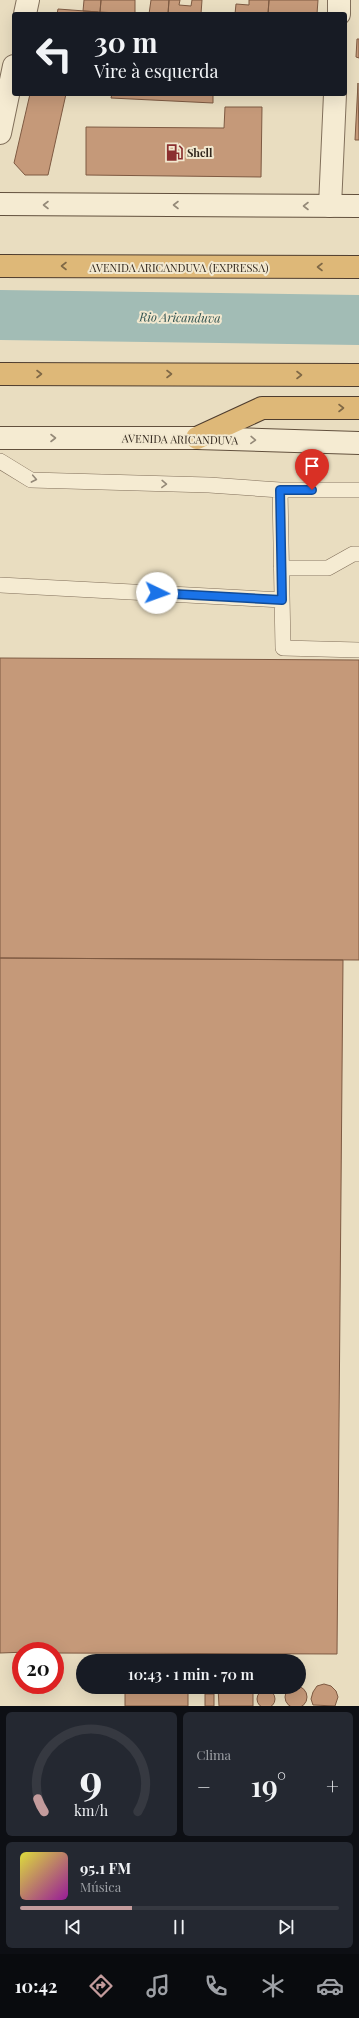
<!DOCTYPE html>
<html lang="pt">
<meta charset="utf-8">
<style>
body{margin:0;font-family:"Playfair Display",serif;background:#242831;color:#f1f3f6;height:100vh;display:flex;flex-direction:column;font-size:15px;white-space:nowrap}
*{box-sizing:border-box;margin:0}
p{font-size:13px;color:#9ea1a6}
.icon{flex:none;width:22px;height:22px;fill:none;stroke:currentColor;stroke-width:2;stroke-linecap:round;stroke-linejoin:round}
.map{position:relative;height:1706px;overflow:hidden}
.drawer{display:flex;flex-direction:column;gap:6px;padding:6px;background:#0d0f14;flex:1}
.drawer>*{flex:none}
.banner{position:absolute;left:12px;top:12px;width:335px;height:84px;border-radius:4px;box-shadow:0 4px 16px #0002;background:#171b24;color:#f1f3f6;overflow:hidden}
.speed{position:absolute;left:12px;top:1642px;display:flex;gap:8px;font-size:20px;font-weight:700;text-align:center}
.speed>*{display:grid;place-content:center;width:52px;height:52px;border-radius:50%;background:#171b24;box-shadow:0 4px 16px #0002;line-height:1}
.speed .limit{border:6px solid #d22;background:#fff;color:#111}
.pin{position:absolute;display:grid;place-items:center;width:34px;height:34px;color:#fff;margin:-41px -17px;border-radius:50% 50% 50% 0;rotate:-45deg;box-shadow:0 0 4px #0007}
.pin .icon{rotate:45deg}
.me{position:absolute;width:44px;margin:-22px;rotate:93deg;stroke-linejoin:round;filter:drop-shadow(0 0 3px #0008)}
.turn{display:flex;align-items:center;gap:14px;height:84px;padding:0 16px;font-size:18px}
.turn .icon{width:52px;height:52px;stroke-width:2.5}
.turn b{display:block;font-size:28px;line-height:34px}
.big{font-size:30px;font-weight:600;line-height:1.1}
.drawer .tile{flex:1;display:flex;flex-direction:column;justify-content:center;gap:6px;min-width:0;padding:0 14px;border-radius:6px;background:#242831}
.drawer .dial{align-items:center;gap:0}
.dial svg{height:104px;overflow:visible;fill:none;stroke:#363941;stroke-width:7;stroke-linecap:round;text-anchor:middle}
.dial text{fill:#f1f3f6;stroke:none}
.song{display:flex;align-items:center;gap:12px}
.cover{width:48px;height:48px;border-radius:6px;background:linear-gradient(135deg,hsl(60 70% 55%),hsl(300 70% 35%))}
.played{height:4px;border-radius:2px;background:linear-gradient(90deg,#c39b9c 35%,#363941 35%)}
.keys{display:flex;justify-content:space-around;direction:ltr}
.heat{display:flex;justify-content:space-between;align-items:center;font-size:22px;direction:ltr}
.drawer .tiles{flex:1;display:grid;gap:6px;grid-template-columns:1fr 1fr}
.tile:last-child{grid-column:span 2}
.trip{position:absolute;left:76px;top:1654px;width:230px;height:40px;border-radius:20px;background:#171b24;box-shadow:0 4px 16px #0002;font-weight:600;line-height:40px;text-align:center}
.tab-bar{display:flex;height:64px;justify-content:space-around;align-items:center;background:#090b0e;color:#9ea1a6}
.tab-bar .icon{width:28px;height:28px}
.tab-bar .current{color:#c39b9c}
.tab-bar b{font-size:18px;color:#f1f3f6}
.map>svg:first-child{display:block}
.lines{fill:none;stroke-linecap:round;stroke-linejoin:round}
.river{stroke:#a2bcb5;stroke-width:50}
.building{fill:#c59979;stroke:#7e5a42}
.service-casing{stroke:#816f5a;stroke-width:16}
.minor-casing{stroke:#816f5a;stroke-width:24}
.secondary-casing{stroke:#62503d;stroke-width:24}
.trunk-casing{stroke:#4f3d2e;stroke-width:24}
.service{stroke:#f5ebd2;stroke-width:15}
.minor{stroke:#f5ebd2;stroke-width:22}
.secondary{stroke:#f5ebd2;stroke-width:22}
.trunk{stroke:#deb878;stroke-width:22}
.oneway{stroke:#948978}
.oneway2{stroke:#7f6846}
.route-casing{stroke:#114b97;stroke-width:10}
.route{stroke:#1a73e8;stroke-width:7}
.labels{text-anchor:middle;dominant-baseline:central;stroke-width:4;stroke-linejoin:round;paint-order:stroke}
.poi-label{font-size:11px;font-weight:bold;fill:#32271d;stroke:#f2e8cf;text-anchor:start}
.street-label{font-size:11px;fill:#32271d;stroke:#f2e8cf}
.water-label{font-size:12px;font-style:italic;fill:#2d504e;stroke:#f2e8cf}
</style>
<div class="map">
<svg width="359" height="1706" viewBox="0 0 359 1706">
<rect width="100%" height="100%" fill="#e9ddc0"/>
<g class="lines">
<path class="river" d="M0,315l359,5"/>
</g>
<path class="building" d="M84,0h17l-1,12 -17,-1z
M101,0h34v14l-35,-2z
M151,0h18l-1,14h-19z
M169,0h11l-1,5 12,1 1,-6h10l-1,14h-33z
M249,0h20l-1,14h-33l1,-10 13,1z
M269,0h49l-1,14h-49z
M58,9l40,3v2h-41z
M357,39h2v19l-3,-1z
M358,83l1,57h-4z
M30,94h36l-18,81h-23l-11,-12z
M112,94h101v9l-102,-5z
M225,107h37l-1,70 -175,-2v-48l138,1z
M0,658l359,2v300l-359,-2z
M0,958l343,2 -6,694 -282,-1v-2l-55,2z
M324,1684l7,2 5,5 2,6 -3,9 -22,-1 -2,-6 2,-7 4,-6z
M285 1697a11 11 0 1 1 22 0a11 11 0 1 1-22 0Z
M125,1687h63v19h-63z
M218,1687h35v19h-34z
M257 1699a9 9 0 1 1 18 0a9 9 0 1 1-18 0Z
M205,1694h9v12h-9z"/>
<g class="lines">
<defs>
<path id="service" d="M0,461l31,19 178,5 71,5h79
M280,490l3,158 76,2
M281,568h47l25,-14h6
M0,585l282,15"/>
<path id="minor" d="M25,14l3,-14
M339,14v-14
M0,133l14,-67
M330,206l5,-112"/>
<path id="secondary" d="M0,204l359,2
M0,438h197l162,5"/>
<path id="trunk" d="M0,266l359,1
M0,374l359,1
M197,438l65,-30h97"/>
</defs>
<use href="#service" class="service-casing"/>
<use href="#minor" class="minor-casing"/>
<use href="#secondary" class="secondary-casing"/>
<use href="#trunk" class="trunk-casing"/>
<use href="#service" class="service"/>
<use href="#minor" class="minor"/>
<use href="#secondary" class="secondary"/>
<use href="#trunk" class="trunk"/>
</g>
<defs><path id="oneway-chevron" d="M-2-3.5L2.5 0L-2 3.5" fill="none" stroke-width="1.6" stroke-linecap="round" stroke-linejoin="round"/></defs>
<g class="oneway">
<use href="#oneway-chevron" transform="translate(46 205) rotate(-180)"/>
<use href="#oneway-chevron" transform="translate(176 205) rotate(-180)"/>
<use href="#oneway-chevron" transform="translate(306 206) rotate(-180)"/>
<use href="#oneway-chevron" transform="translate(53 438)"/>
<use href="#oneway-chevron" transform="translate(253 440) rotate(2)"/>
<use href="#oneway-chevron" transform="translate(34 479) rotate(11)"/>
<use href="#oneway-chevron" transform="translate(164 484) rotate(2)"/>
</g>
<g class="oneway2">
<use href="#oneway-chevron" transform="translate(64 266) rotate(-180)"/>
<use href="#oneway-chevron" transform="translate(320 267) rotate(-180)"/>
<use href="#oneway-chevron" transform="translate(39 374)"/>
<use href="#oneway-chevron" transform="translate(169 374)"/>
<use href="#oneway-chevron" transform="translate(299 375)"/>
<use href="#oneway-chevron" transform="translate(341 408)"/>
</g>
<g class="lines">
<defs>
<path id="route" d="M157,593l125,7 -2,-110h32"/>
</defs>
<use href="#route" class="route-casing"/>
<use href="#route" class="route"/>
</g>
<defs>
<symbol id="fuel-bare" viewBox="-9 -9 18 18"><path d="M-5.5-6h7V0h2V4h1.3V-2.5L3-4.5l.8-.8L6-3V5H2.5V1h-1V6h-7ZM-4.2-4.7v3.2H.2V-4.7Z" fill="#8b2f2f" stroke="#f2e8cf" stroke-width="2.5" paint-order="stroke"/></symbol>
</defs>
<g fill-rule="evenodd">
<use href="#fuel-bare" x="162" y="140" width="25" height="25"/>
</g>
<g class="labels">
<g class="poi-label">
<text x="187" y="152">Shell</text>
</g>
<g class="street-label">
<text x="179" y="267">AVENIDA ARICANDUVA (EXPRESSA)</text>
<text transform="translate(180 439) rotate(1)">AVENIDA ARICANDUVA</text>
</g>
<g class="water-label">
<text transform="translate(180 317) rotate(1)">Rio Aricanduva</text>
</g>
</g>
</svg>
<div class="speed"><div class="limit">20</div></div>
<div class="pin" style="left:312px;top:490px;background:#d93025"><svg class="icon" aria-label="arrive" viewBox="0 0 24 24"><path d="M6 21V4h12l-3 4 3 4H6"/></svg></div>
<svg class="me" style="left:157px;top:593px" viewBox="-20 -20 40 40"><circle r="19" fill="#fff"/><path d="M0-13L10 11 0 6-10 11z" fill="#1a73e8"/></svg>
<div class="trip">10:43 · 1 min · 70 m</div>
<div class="banner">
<div class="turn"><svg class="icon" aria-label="left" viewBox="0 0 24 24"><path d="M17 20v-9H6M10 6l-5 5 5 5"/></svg><div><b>30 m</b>Vire à esquerda</div></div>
</div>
</div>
<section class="drawer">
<div class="tiles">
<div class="tile dial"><svg viewBox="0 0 100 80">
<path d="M14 69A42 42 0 1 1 86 69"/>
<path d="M14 69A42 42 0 0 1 9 59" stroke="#c39b9c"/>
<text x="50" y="56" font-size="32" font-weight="700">9</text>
<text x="50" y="72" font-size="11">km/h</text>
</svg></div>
<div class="tile"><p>Clima</p>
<div class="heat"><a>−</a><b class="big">19°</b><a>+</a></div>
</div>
<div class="tile">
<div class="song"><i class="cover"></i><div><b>95.1 FM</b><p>Música</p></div></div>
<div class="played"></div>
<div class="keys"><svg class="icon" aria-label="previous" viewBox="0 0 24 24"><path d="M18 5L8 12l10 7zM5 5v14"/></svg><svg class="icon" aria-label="pause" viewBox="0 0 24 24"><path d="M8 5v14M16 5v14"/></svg><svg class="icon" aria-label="next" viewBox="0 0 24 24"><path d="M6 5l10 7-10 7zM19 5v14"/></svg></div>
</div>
</div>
</section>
<nav class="tab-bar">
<b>10:42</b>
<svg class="icon current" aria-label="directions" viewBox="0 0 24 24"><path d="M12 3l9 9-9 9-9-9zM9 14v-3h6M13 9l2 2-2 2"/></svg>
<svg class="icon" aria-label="music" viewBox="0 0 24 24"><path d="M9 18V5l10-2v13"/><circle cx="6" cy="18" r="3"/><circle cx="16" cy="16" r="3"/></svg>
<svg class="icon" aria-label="phone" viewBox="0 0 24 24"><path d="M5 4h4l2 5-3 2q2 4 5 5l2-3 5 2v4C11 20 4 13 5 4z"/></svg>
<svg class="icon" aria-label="climate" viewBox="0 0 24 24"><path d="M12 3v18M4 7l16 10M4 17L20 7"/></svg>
<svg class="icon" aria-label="car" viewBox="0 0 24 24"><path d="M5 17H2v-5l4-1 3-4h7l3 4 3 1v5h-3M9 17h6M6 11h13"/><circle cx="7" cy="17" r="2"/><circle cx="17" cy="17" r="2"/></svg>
</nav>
